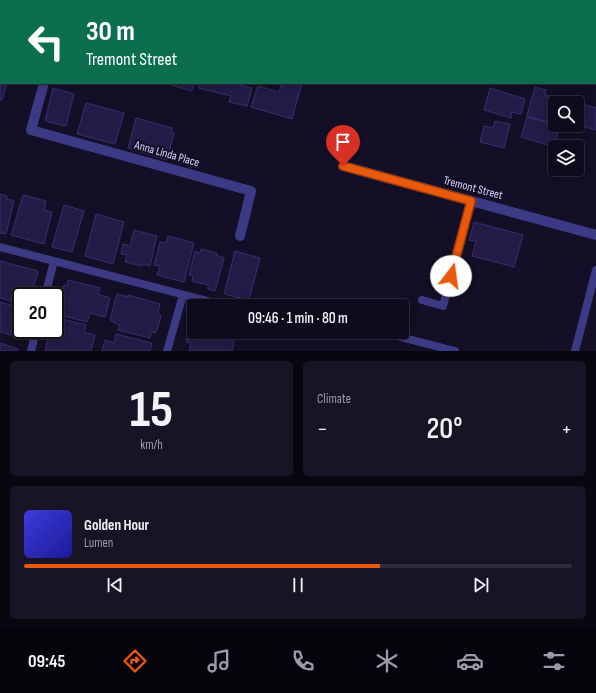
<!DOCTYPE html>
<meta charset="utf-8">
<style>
body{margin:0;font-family:"Sofia Sans Condensed",sans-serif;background:#171425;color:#f1f3f6;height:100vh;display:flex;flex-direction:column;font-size:15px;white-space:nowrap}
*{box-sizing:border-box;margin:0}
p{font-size:13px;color:#9b9ba3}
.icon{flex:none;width:22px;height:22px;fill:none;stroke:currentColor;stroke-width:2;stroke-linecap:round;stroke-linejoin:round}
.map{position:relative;height:351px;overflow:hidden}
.details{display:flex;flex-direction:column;gap:10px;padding:10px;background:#08060f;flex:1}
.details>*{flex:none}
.banner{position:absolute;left:0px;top:0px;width:596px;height:84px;box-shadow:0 2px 10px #0003,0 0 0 1px #2e2b3b;background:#0b6e4f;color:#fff;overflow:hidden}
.controls{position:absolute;left:548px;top:96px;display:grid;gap:8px}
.controls a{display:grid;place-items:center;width:36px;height:36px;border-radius:4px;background:#0e0b1c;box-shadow:0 2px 10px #0003,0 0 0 1px #2e2b3b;font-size:20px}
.speed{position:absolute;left:12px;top:287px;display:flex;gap:8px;font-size:20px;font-weight:700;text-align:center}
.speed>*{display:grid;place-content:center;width:52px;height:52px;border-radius:50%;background:#0e0b1c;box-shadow:0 2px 10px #0003,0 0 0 1px #2e2b3b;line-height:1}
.speed .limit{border:2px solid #111;border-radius:6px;background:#fff;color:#111}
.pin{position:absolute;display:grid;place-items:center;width:34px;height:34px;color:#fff;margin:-41px -17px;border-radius:50% 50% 50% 0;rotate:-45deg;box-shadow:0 0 4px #0007}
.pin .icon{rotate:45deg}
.me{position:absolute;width:44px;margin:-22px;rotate:15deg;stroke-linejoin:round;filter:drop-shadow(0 0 3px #0008)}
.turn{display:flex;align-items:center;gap:14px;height:84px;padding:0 20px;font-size:18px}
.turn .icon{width:52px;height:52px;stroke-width:2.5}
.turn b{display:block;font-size:28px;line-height:34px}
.big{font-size:30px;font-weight:600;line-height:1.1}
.details .card{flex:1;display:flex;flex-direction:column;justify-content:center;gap:6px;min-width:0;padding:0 14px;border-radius:6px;background:#171425}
.details .dial{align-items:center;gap:0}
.dial b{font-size:52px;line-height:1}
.song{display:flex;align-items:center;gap:12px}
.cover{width:48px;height:48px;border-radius:6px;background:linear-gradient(135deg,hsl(240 70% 55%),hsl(240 70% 35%))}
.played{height:4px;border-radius:2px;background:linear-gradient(90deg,#ea580c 65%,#2e2b3b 65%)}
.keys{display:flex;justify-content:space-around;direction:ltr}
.heat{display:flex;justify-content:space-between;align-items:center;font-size:22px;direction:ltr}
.details .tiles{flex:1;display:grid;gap:10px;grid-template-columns:1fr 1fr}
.card:last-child{grid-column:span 2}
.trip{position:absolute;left:187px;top:299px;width:222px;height:40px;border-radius:4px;background:#0e0b1c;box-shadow:0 2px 10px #0003,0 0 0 1px #2e2b3b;font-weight:600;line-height:40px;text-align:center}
.dock{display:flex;height:64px;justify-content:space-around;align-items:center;background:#06040b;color:#9b9ba3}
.dock .icon{width:28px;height:28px}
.dock .active{color:#ea580c}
.dock b{font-size:18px;color:#f1f3f6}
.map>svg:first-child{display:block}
.building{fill:#241b47;stroke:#3b2d73}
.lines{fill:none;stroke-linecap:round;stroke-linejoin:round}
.lane{stroke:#3d3a85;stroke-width:8}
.street{stroke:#3d3a85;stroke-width:10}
.secondary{stroke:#6f6bff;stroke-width:10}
.route-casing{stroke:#983908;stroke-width:10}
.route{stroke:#ea580c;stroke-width:7}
.labels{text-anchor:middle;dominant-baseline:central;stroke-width:4;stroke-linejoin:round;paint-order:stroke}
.street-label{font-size:12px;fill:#d9d4ff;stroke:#130f26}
</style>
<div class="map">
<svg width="596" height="351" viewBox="0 0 596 351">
<rect width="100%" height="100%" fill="#130f26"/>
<path class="building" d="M102,0h56l-56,1z
M0,74l1,9h6l-5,17h-2z
M164,83h30l-2,8z
M200,83h39v2l13,3 -5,18 -18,-4 2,-6 -33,-8z
M282,83h20l-10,36 -41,-12 7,-21 21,6z
M535,87l11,3 -1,5 22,7 -12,1v21l-28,-8z
M53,88l21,6 -8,32 -21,-5z
M490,88l35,11 -4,15 -9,-2 -1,6 -27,-8z
M572,101l24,7v22l-19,-5v-22h-6z
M86,103l38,10 -9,31 -38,-10z
M527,117l33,9 -6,21 -33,-10z
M136,118l36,10 -1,5h3l-7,27 -39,-12z
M495,121l15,3 -6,24 -24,-6 4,-16 9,2z
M0,194l7,2v3l7,2 -8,33 -6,-1z
M23,195l23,6 -2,9 8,2 -8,32 -33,-9z
M64,205l20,6 -12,41 -20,-5z
M96,214l28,8 -11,42 -28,-8z
M474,222l49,13 -9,32 -42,-11 4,-15 -7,-1z
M134,230l23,6 -7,30 -9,-2v2l-16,-4 2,-7 -6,-1 2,-10 7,2z
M168,236l26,7 -10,39 -27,-7 3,-9 -6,-1 6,-23 6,1z
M201,249l16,4 -1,2 8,3 -9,33 -7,-2v-4l-16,-4 1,-5 -4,-1 6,-24 5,2z
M235,251l25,7 -11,42 -25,-6z
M0,261l38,10 -7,25h-10v8l-21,-6z
M68,280l32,8 -2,6 12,4 -5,19 -15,-4 -3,9 -31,-8 8,-29 3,1z
M117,294l11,3v-2l32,9 -2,9 3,3 -4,14 -2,3 -4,-1 -1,6 -32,-8 2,-4 -10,-6z
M0,302l21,6v22h4l-2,8 -23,-6z
M62,319l24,6 -2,7 11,3 -4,16h-46l5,-21h5v-6l5,1z
M190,327l4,1v4h25l-1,2 17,4 -3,13h-43l2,-8 -5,-1z
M116,334l36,9 -2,8h-48l3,-11 9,3z
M0,343l18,6v2h-18z"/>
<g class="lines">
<path class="lane" d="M511,1v-1
M0,247l227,59
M45,296l9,-35
M422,300l21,6 28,-105
M265,302l15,4
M381,332l74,19
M31,351l5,-21
M167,351l16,-56
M575,351l21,-81"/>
<path class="street" d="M66,1v-1
M44,83l-13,47 220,61 -11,45
M343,166l253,69"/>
<path class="secondary" d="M356,0l3,1
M595,63l1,1"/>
</g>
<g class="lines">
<defs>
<path id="route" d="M343,166l128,35 -20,75"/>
</defs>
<use href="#route" class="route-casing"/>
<use href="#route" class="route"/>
</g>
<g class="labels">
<g class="street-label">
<text transform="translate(167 154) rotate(16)">Anna Linda Place</text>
<text transform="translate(473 188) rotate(15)">Tremont Street</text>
</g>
</g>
</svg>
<div class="controls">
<a><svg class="icon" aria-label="search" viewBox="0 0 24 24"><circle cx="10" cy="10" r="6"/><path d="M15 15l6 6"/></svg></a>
<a><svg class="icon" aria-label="layers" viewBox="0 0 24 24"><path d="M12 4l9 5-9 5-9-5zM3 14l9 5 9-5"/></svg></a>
</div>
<div class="speed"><div class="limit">20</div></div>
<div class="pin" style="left:343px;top:166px;background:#d93025"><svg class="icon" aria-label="arrive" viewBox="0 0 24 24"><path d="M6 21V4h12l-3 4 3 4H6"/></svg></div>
<svg class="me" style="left:451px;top:276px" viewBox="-20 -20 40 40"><circle r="19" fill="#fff"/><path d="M0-13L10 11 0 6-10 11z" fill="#ea580c"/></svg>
<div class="trip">09:46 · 1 min · 80 m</div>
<div class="banner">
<div class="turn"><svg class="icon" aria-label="left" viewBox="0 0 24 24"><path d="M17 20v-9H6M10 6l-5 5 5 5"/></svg><div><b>30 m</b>Tremont Street</div></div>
</div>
</div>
<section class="details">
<div class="tiles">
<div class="card dial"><b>15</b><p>km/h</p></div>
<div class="card"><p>Climate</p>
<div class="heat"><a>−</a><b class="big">20°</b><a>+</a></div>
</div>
<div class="card">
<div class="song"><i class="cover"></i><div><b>Golden Hour</b><p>Lumen</p></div></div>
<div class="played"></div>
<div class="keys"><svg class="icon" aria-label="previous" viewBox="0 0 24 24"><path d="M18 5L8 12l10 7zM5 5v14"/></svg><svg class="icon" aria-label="pause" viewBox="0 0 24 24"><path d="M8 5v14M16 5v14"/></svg><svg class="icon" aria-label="next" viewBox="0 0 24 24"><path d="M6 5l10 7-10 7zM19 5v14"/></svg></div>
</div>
</div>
</section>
<nav class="dock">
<b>09:45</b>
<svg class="icon active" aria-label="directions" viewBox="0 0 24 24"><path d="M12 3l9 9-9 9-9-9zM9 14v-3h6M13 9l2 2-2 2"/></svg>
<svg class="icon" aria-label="music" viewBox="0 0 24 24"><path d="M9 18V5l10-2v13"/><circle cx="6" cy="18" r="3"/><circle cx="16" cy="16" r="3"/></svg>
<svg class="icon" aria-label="phone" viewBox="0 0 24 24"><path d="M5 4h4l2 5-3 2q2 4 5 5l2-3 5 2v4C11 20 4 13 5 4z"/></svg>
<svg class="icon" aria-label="climate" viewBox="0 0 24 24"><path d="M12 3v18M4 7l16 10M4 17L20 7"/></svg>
<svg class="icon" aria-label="car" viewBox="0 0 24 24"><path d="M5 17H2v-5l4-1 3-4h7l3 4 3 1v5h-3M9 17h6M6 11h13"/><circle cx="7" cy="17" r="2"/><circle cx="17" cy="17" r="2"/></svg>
<svg class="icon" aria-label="filters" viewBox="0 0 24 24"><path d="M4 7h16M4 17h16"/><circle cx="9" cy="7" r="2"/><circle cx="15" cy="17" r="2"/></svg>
</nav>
